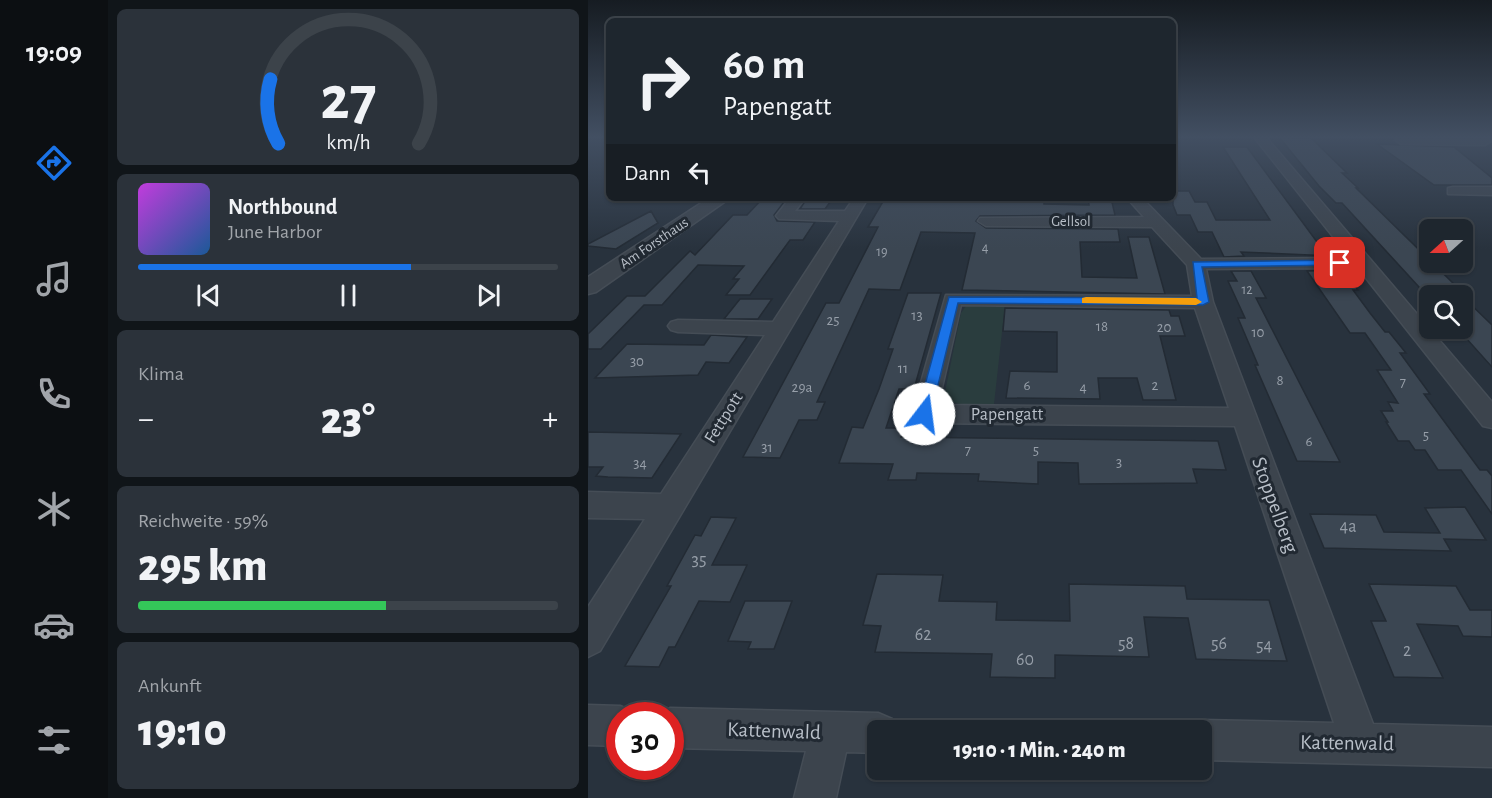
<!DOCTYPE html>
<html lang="de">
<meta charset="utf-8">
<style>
body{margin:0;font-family:"Alegreya Sans",sans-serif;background:#2b323a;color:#f1f3f6;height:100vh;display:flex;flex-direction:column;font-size:22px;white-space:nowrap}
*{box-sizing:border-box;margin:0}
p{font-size:20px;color:#a1a5aa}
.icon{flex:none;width:33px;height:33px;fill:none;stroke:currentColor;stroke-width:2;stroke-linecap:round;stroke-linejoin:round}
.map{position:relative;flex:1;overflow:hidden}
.sheet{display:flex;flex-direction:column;gap:9px;padding:9px;background:#101519;width:480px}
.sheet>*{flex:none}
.guide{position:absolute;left:18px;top:18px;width:570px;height:183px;border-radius:9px;box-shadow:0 2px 4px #0004,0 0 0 2px #3c434a;background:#1e262e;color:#f1f3f6;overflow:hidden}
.needle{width:39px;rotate:249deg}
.tools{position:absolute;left:831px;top:219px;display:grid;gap:12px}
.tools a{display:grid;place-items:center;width:54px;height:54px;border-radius:9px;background:#1e262e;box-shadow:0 2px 4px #0004,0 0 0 2px #3c434a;font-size:30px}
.speed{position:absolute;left:18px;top:702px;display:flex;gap:12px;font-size:30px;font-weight:700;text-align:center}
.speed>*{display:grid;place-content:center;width:78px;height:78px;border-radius:50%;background:#1e262e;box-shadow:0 2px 4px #0004,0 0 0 2px #3c434a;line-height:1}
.speed .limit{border:9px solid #d22;background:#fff;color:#111}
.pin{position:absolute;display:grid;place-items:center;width:51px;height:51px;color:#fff;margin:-26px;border-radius:12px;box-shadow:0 3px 9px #0006}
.me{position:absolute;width:66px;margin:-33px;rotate:15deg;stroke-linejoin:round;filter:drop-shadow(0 0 4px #0008)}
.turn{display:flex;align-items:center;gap:21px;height:126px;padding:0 18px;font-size:27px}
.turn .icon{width:78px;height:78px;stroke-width:2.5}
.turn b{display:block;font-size:42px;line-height:51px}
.then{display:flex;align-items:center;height:57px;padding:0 18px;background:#0003;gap:12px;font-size:22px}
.big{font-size:45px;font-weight:800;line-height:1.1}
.sheet .tile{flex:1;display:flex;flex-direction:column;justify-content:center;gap:9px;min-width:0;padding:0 21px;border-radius:9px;background:#2b323a}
.sheet .dial{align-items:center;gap:0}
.dial svg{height:156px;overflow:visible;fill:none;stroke:#3c434a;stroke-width:7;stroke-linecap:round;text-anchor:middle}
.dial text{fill:#f1f3f6;stroke:none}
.song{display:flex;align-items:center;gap:18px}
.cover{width:72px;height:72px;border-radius:9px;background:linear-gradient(135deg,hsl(290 70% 55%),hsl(210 70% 35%))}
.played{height:6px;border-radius:3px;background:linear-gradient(90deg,#1a73e8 65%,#3c434a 65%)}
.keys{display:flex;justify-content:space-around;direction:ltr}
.heat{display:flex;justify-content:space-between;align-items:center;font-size:33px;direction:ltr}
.charge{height:9px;border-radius:4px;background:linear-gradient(90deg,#34c759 59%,#3c434a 0)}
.trip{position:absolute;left:279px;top:720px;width:345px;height:60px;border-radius:9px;background:#1e262e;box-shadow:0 2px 4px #0004,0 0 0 2px #3c434a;font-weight:800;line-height:60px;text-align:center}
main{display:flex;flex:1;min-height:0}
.dock{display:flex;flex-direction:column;width:108px;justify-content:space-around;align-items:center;background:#0c0f12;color:#a1a5aa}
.dock .icon{width:42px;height:42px}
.dock .on{color:#1a73e8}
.dock b{font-size:27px;color:#f1f3f6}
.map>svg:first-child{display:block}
.green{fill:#2a3d3e}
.building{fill:#3b4652;stroke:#232b34;stroke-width:1.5}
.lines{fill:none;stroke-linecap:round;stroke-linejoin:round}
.minor-casing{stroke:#454d56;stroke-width:3}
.tertiary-casing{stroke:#454d56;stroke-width:3}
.minor{fill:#3c444d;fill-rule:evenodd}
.tertiary{fill:#3c444d;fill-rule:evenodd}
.route{fill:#1a73e8;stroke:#114b97;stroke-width:1.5}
.slow{fill:#f59e0b}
.labels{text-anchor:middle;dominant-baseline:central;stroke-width:6;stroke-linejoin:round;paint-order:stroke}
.far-number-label{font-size:14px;fill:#979fa9}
.far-street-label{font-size:15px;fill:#b8bfc8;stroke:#212932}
.number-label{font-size:15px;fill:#979fa9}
.street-label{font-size:18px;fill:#b8bfc8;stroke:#212932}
.near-number-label{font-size:18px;fill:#979fa9}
.near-street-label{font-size:21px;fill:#b8bfc8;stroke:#212932}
</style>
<main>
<nav class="dock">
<b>19:09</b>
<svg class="icon on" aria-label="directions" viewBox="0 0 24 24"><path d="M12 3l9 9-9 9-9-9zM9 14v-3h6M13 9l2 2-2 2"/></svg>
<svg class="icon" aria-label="music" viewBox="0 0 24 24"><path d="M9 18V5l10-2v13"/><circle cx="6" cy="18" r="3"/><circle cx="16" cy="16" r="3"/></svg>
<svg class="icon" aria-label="phone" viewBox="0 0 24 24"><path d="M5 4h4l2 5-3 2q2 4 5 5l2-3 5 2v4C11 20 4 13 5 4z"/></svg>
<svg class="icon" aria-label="climate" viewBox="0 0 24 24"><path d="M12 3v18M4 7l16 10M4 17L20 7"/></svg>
<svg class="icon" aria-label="car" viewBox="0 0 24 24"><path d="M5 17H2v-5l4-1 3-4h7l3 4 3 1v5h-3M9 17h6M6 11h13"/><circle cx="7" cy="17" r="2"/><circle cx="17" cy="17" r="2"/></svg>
<svg class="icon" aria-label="filters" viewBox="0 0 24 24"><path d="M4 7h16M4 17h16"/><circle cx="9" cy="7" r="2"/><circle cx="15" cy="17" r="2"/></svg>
</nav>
<section class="sheet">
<div class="tile dial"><svg viewBox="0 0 100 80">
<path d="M14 69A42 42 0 1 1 86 69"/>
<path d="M14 69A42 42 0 0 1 10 36" stroke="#1a73e8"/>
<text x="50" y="56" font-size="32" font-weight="700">27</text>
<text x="50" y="72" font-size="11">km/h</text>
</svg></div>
<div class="tile">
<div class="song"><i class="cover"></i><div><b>Northbound</b><p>June Harbor</p></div></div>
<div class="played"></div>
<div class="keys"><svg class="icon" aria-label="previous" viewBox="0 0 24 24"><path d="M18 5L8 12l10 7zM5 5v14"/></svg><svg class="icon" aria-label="pause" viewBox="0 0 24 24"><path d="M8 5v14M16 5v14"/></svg><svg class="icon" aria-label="next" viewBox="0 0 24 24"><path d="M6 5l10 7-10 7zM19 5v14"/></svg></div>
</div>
<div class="tile"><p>Klima</p>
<div class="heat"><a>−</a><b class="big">23°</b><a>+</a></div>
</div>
<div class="tile"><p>Reichweite · 59%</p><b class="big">295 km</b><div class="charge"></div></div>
<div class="tile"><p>Ankunft</p><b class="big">19:10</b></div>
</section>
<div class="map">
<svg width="904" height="798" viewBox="0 0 904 798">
<rect width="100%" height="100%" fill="#28323d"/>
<path class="green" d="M388,305h29l-11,99h-34l-13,-3 -2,-9 16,-79 5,-7z"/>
<path class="building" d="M691,137l32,1 36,35h-5l16,15h-2l102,100h-4l8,8h-32v3l-88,-96h-6l-17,-17z
M789,144l77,3 38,31v7h-58z
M635,147h24l73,99h5l8,10 -92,-4 3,4 -20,1 -12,-25h-14l-8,-17h-13l-4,-10v-14h16l6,11h12l9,18h54z
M175,198h24l-13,17 3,6 38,1 -12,18h-13l-40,55h-24l13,-16h-6l11,-13 -46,-1 -36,40h-18l-43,44h-13v-15l39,-38h18l45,-45 5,4 38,-40h14z
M219,198h26l-8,11h-25z
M297,198l159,1v5l45,1 -1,-7h23l4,17 -135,1 -4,5 10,7 132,1 2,13h-40l2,35 55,1 -9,-41h21l16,57 -203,-4 13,-57 -54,-1 -21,58 -31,-1 -52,113h8l-8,18h-18l-19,38 -37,-1 83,-154h13l39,-76h-10z
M63,211l7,12 -42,26 -28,-3v-2z
M755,270l15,20h-5l17,23 15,19h4l17,21h-6l30,41h-6l56,76h7l5,6v38l-31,-44h-23l-13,-20h-10l-6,-9h-11l-12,-19h2l-7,-11h12l-5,-9 10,1 -21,-33h14l-26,-37h-15l-43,-62z
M643,271h20l15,27h-10l84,164 -43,-1 -42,-96h3l-20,-47h7l-17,-37h9z
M320,293h33l-27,96h-15l-13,39h18l-3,9 317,4 8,29 -33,-1 4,14 -118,1 -1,-21 -40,-1v22l-60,-3 1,-7 -62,-1 -1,7h-28l5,-16 -54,-1 13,-36 11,1 16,-39 14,-40h-5z
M874,296l30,29v42l-35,-39h5z
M152,299h32l-14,20h-34z
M417,308l164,2 2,6h8l6,20h-25l16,64h-33l-6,-22h-39l2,21 -94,-1 4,-27 47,1v-40l-54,-1z
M123,335l36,2 -18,26 -23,-1 -8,13 -103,3 32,-34 77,1z
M0,432l54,1 39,1 -29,44 -44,-1 -12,-1 7,-9h-15z
M877,507l21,33 -42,-1 7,12 -127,-3 -14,-34 66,1 8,17 56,1 -15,-25z
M123,517l25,1 -24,47h35l-17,37 -31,-1 -24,46h-6l-10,20 -34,-1 46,-80h-4l28,-51 6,1z
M289,574l66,1 -4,26 58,1 -1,18 74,1 -1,-37 116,2 2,13 82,1 18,61 -91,-2 -8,-41 -44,-1 5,40 -94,-2v23l-65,-1 2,-23 -117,-2 6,-26 -18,-1z
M781,584l87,2 14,24h22v27l-29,-1 -5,-10 -41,-2 26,54 -49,-1 -23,-56h15z
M157,601h47l-18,48h-26l3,-7 -23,-1z"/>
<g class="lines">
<defs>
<path id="minor" d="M666,137h12l226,265v26l-9,-2 -125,-158 -152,1 7,33 160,422 119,3v40l-290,-7v-30h-16l2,-4 14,-6 132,3 -99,-297 -311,-3 -9,-3 -3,-6 34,-119 246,1 -5,-31 -35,-38 -166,-1 -8,-5 2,-3 164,-1 -17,-19h15l59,61 149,-1zM373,305l234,3 34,100 -291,-3z
M810,137h87l6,4 -6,4 -84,-1 -6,-4z
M865,187h39v8l-44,-1v-6z
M202,198h15l-10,13h50l9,-13h14l-268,453 -12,6v-50l57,-88 -57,-1v-26l73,2 104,-159 -87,-3 -7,-2 -3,-4 3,-4 7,-2 95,2 66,-101 -60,-2 -3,-3z
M0,705l32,1 14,6 1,4h-15v30l-32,-1z
M82,708l208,5 14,6 5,11h-19v23l-32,-1 -10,46h-42l12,-47 -136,-3v-32h-15z"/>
<path id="tertiary" d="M121,198h21l-134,94 -8,2v-17z"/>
</defs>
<use href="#minor" class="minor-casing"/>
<use href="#tertiary" class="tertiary-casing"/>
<use href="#minor" class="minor"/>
<use href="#tertiary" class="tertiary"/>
</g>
<linearGradient id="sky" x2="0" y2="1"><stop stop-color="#161c22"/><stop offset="0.55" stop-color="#424f62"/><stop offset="1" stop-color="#424f62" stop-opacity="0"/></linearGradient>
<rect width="904" height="249" fill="url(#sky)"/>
<path class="route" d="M752,260l5,3 -2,2 -141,2 7,35 -6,3 -245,-2 -27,111 -7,5 -7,-5 32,-117 248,1 -4,-36z"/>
<path class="slow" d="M498,297l110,1 6,4 -6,3 -114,-2v-5z"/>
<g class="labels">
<g class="far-number-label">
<text x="397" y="248">4</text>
<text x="294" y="252">19</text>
<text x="659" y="290">12</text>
</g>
<g class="far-street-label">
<text x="483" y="221">Gellsol</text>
<text transform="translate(66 243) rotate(-34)">Am Forsthaus</text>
</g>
<g class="number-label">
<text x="329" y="315">13</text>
<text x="245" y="320">25</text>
<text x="514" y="326">18</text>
<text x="576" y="327">20</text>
<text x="670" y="332">10</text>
<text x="49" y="361">30</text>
<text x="315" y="368">11</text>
<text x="692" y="380">8</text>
<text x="815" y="382">7</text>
<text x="439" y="385">6</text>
<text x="567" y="385">2</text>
<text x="214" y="387">29a</text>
<text x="495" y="387">4</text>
<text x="838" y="435">5</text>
<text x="721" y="441">6</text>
<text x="179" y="447">31</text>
<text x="380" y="450">7</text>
<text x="448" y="450">5</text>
<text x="531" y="462">3</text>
<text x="52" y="463">34</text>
</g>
<g class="street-label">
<text x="419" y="415">Papengatt</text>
<text transform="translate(136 418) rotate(-58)">Fettpott</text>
</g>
<g class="near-number-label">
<text x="760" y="527">4a</text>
<text x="111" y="560">35</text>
<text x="335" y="635">62</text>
<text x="538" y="644">58</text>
<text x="631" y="644">56</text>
<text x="676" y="646">54</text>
<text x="819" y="651">2</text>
<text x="437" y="660">60</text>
</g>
<g class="near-street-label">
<text transform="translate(687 505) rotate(70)">Stoppelberg</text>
<text transform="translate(186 731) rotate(2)">Kattenwald</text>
<text transform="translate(759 743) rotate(1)">Kattenwald</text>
</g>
</g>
</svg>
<div class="tools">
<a><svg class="needle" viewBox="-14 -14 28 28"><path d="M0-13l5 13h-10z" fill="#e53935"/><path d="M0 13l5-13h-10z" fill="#a1a5aa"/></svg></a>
<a><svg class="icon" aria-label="search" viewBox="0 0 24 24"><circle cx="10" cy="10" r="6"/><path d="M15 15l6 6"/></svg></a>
</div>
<div class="speed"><div class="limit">30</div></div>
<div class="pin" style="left:752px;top:263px;background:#d93025"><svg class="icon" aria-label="arrive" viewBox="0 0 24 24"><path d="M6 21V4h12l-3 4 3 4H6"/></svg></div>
<svg class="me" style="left:336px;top:414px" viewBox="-20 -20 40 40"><circle r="19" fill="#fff"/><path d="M0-13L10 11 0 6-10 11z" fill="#1a73e8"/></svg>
<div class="trip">19:10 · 1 Min. · 240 m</div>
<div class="guide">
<div class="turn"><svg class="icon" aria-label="right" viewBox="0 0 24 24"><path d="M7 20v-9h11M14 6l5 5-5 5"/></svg><div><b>60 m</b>Papengatt</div></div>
<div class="then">Dann<svg class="icon" aria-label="left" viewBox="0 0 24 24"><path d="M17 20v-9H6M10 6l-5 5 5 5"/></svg></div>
</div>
</div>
</main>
